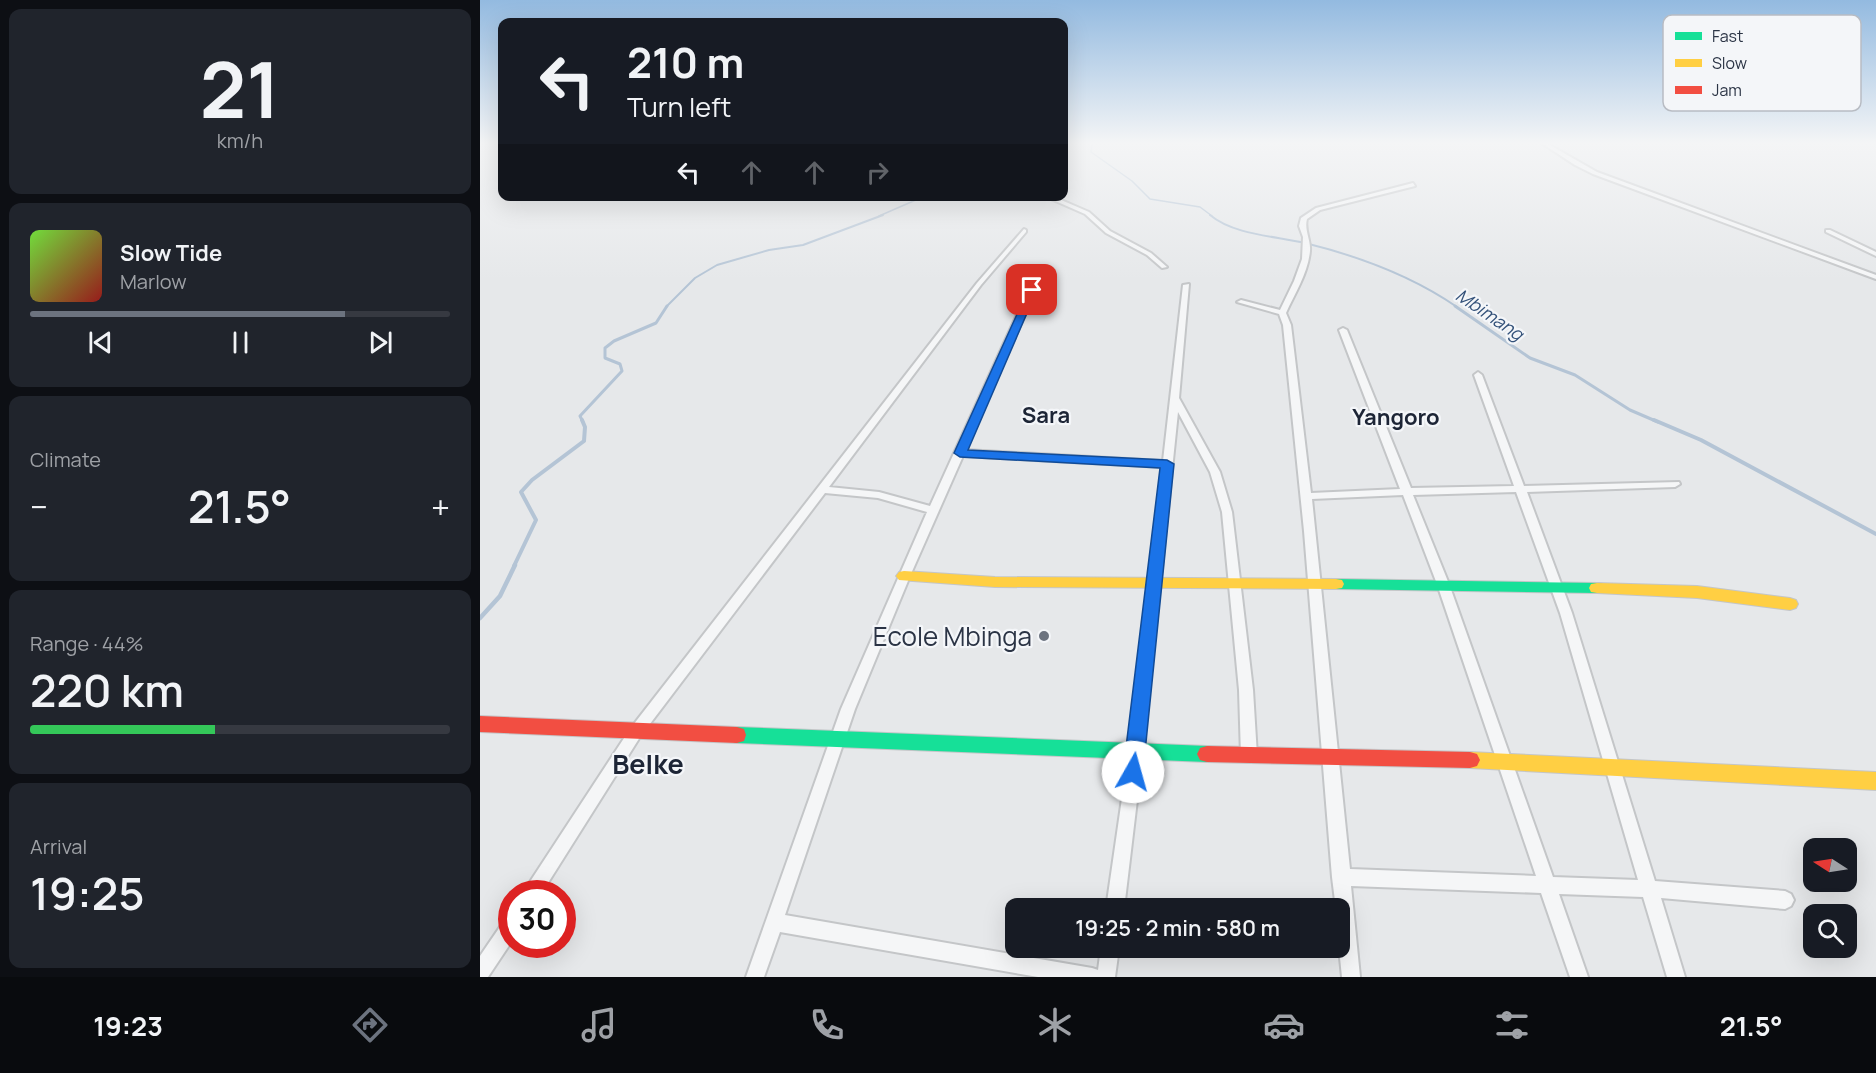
<!DOCTYPE html>
<meta charset="utf-8">
<style>
body{margin:0;font-family:Manrope,sans-serif;background:#20242c;color:#f1f3f6;height:100vh;display:flex;flex-direction:column;font-size:22px;white-space:nowrap}
*{box-sizing:border-box;margin:0}
p{font-size:20px;color:#9ea1a6}
.icon{flex:none;width:33px;height:33px;fill:none;stroke:currentColor;stroke-width:2;stroke-linecap:round;stroke-linejoin:round}
.map{position:relative;flex:1;overflow:hidden}
.panel{display:flex;flex-direction:column;gap:9px;padding:9px;background:#0d0f14;width:480px}
.panel>*{flex:none}
.guide{position:absolute;left:18px;top:18px;width:570px;height:183px;border-radius:12px;box-shadow:0 6px 24px #0002;background:#171b24;color:#f1f3f6;overflow:hidden}
.needle{width:39px;rotate:282deg}
.tools{position:absolute;left:1323px;top:838px;display:grid;gap:12px}
.tools a{display:grid;place-items:center;width:54px;height:54px;border-radius:12px;background:#171b24;box-shadow:0 6px 24px #0002;font-size:30px}
.speed{position:absolute;left:18px;top:880px;display:flex;gap:12px;font-size:30px;font-weight:700;text-align:center}
.speed>*{display:grid;place-content:center;width:78px;height:78px;border-radius:50%;background:#171b24;box-shadow:0 6px 24px #0002;line-height:1}
.speed .limit{border:9px solid #d22;background:#fff;color:#111}
.pin{position:absolute;display:grid;place-items:center;width:51px;height:51px;color:#fff;margin:-26px;border-radius:12px;box-shadow:0 3px 9px #0006}
.me{position:absolute;width:66px;margin:-33px;rotate:7deg;stroke-linejoin:round;filter:drop-shadow(0 0 4px #0008)}
.turn{display:flex;align-items:center;gap:21px;height:126px;padding:0 30px;font-size:27px}
.turn .icon{width:78px;height:78px;stroke-width:2.5}
.turn b{display:block;font-size:42px;line-height:51px}
.lanes{display:flex;align-items:center;height:57px;padding:0 30px;background:#0003;justify-content:center;gap:30px;direction:ltr}
.lanes .off{opacity:.35}
.big{font-size:45px;font-weight:600;line-height:1.1}
.panel .card{flex:1;display:flex;flex-direction:column;justify-content:center;gap:9px;min-width:0;padding:0 21px;border-radius:12px;background:#20242c}
.panel .dial{align-items:center;gap:0}
.dial b{font-size:78px;line-height:1}
.song{display:flex;align-items:center;gap:18px}
.cover{width:72px;height:72px;border-radius:9px;background:linear-gradient(135deg,hsl(100 70% 55%),hsl(0 70% 35%))}
.played{height:6px;border-radius:3px;background:linear-gradient(90deg,#6c737f 75%,#363941 75%)}
.keys{display:flex;justify-content:space-around;direction:ltr}
.heat{display:flex;justify-content:space-between;align-items:center;font-size:33px;direction:ltr}
.charge{height:9px;border-radius:4px;background:linear-gradient(90deg,#34c759 44%,#363941 0)}
.trip{position:absolute;left:525px;top:898px;width:345px;height:60px;border-radius:12px;background:#171b24;box-shadow:0 6px 24px #0002;font-weight:600;line-height:60px;text-align:center}
.menu{display:flex;height:96px;justify-content:space-around;align-items:center;background:#090b0e;color:#9ea1a6}
.menu .icon{width:42px;height:42px}
.menu .active{color:#6c737f}
.menu b{font-size:27px;color:#f1f3f6}
main{display:flex;flex:1;min-height:0}
.map>svg:first-child{display:block}
.lines{fill:none;stroke-linecap:round;stroke-linejoin:round}
.stream-far4{stroke:#b4c4d5;stroke-width:1.5}
.stream-far3{stroke:#b4c4d5;stroke-width:2}
.stream-far2{stroke:#b4c4d5;stroke-width:3}
.stream-far1{stroke:#b4c4d5;stroke-width:4}
.stream{stroke:#b4c4d5;stroke-width:4.5}
.street-casing{stroke:#c4c6c8;stroke-width:4}
.fast-casing{stroke:#c4c6c8;stroke-width:2}
.slow-casing{stroke:#c4c6c8;stroke-width:2}
.jam-casing{stroke:#c4c6c8;stroke-width:2}
.street{fill:#f5f6f7;fill-rule:evenodd}
.fast{fill:#16e098;fill-rule:evenodd}
.slow{fill:#ffcf43;fill-rule:evenodd}
.jam{fill:#f24e42;fill-rule:evenodd}
.route{fill:#1a73e8;stroke:#114b97;stroke-width:1.5}
.poi-dot{fill:#6c737f;stroke:#f4f6f9;stroke-width:2}
.labels{text-anchor:middle;dominant-baseline:central;stroke-width:4.5;stroke-linejoin:round;paint-order:stroke}
.far-water-label{font-size:18px;font-style:italic;fill:#34527a;stroke:#f4f6f9}
.neighbourhood-label{font-size:22px;font-weight:bold;fill:#1d2536;stroke:#f4f6f9}
.near-poi-label{font-size:26px;fill:#2b3445;stroke:#f4f6f9;text-anchor:end}
.near-neighbourhood-label{font-size:27px;font-weight:bold;fill:#1d2536;stroke:#f4f6f9}
.key{fill:#f4f6f9;stroke:#b8bcc3;stroke-width:1.5}
.key-label{font-size:16px;fill:#2b3445}
</style>
<main>
<section class="panel">
<div class="card dial"><b>21</b><p>km/h</p></div>
<div class="card">
<div class="song"><i class="cover"></i><div><b>Slow Tide</b><p>Marlow</p></div></div>
<div class="played"></div>
<div class="keys"><svg class="icon" aria-label="previous" viewBox="0 0 24 24"><path d="M18 5L8 12l10 7zM5 5v14"/></svg><svg class="icon" aria-label="pause" viewBox="0 0 24 24"><path d="M8 5v14M16 5v14"/></svg><svg class="icon" aria-label="next" viewBox="0 0 24 24"><path d="M6 5l10 7-10 7zM19 5v14"/></svg></div>
</div>
<div class="card"><p>Climate</p>
<div class="heat"><a>−</a><b class="big">21.5°</b><a>+</a></div>
</div>
<div class="card"><p>Range · 44%</p><b class="big">220 km</b><div class="charge"></div></div>
<div class="card"><p>Arrival</p><b class="big">19:25</b></div>
</section>
<div class="map">
<svg width="1396" height="977" viewBox="0 0 1396 977">
<rect width="100%" height="100%" fill="#e6e8ea"/>
<g class="lines">
<path class="stream-far4" d="M612,144l-1,8 41,29 18,18 50,8 12,9
M399,216l46,-20"/>
<path class="stream-far3" d="M730,215c24,20 65,21 95,28 53,13 107,33 152,64
M186,307l29,-29 22,-13 52,-15 34,-5 80,-30"/>
<path class="stream-far2" d="M975,306l75,52 45,17 55,35 28,12
M103,422l-3,-6 42,-45 -2,-7 -15,-6v-10l9,-7 42,-18 11,-17"/>
<path class="stream-far1" d="M1174,420l47,20 175,94
M34,566l22,-46 -15,-28 11,-12 52,-39 1,-14 -3,-7"/>
<path class="stream" d="M0,618l20,-22 15,-31"/>
<defs>
<path id="street" d="M1063,144h5l49,28 279,103v4l-283,-105 -18,-9z
M933,183l2,3 -95,24 -13,9c-3,11 4,21 3,32 -2,22 -15,42 -24,62l5,12 20,168 89,-4 -61,-159 4,-2 4,2 64,158 103,-2 -40,-111 4,-3 4,3 42,111 155,-4 1,2 -5,3 -148,5 45,121 83,268 130,10 6,3 3,6 -3,6 -6,3 -124,-11 24,79h-18l-24,-80 -84,-3 29,83h-18l-29,-84 -190,-7 9,91h-18l-3,-29 1,-39h-4l-4,-32 -28,-346 -21,-206 -4,-11 -42,-12 4,-2 39,10 14,-29 8,-22 1,-22 -4,-11 2,-8 15,-10zM1036,492l44,121 78,267 -85,-3 -104,-293 -36,-89zM923,495l34,89 99,292 -186,-7 -38,-370z
M564,196h8l37,16 21,19 41,22 16,14 -5,1 -15,-13 -41,-22 -21,-19z
M544,229l2,1v2l-45,53 -152,202 50,5 51,14 98,-216 1,-13 -8,-5 3,-2 11,6 1,14 -71,160 198,11 20,-176 6,-1 -10,114 41,74 12,40 21,178 4,66 -3,5 -5,1 -5,-1 -3,-5 -2,-66 -17,-178 -12,-40 -32,-60 -35,338 -19,159h-18l23,-159 33,-283 -199,-11 -53,120 -55,133 -70,206 307,53 6,2 3,-22h18l-4,29h-77l-258,-45 -16,45h-18l95,-268 86,-197 -49,-14 -53,-5 -185,244 -99,157h-19l108,-165 347,-446z
M1346,230h4l46,22v4l-50,-24z
M32,915v26l-24,36h-8v-21l26,-38z"/>
<path id="fast" d="M856,579l261,4 6,1 2,4 -2,4 -6,1 -261,-4 -6,-1 -2,-4 2,-4z
M257,727l470,19 7,2 3,6 -3,6 -7,2 -470,-19 -7,-2 -2,-6 2,-6z"/>
<path id="slow" d="M424,571l91,6 341,2 6,1 2,4 -2,4 -6,1 -341,-2 -96,-7 -3,-4 3,-4z
M1117,583l100,3 93,12 6,2 2,4 -2,4 -6,2 -93,-12 -100,-5 -6,-1 -2,-4 2,-4z
M990,752l406,20v18l-406,-22 -7,-2 -3,-6 3,-6z"/>
<path id="jam" d="M0,716l257,11 7,2 2,6 -2,6 -7,2 -257,-11z
M727,746l263,6 7,2 3,6 -3,6 -7,2 -263,-6 -7,-2 -3,-6 3,-6z"/>
</defs>
<use href="#street" class="street-casing"/>
<use href="#fast" class="fast-casing"/>
<use href="#slow" class="slow-casing"/>
<use href="#jam" class="jam-casing"/>
<use href="#street" class="street"/>
<use href="#fast" class="fast"/>
<use href="#slow" class="slow"/>
<use href="#jam" class="jam"/>
</g>
<linearGradient id="sky" x2="0" y2="1"><stop stop-color="#93bae0"/><stop offset="0.51" stop-color="#f4f5f6"/><stop offset="1" stop-color="#f4f5f6" stop-opacity="0"/></linearGradient>
<rect width="1396" height="280" fill="url(#sky)"/>
<path class="route" d="M552,287l5,3 -69,160 199,10 7,4 -31,308 -3,7 -7,2 -7,-2 -3,-7 37,-304 -200,-11 -6,-4 74,-163z"/>
<circle class="poi-dot" cx="564" cy="636" r="6"/>
<g class="labels">
<g class="far-water-label">
<text transform="translate(1010 314) rotate(34)">Mbimang</text>
</g>
<g class="neighbourhood-label">
<text x="566" y="415">Sara</text>
<text x="916" y="417">Yangoro</text>
</g>
<g class="near-poi-label">
<text x="552" y="636">Ecole Mbinga</text>
</g>
<g class="near-neighbourhood-label">
<text x="168" y="763">Belke</text>
</g>
</g>
<rect x="1183" y="15" width="198" height="96" rx="9" class="key"/>
<rect x="1195" y="32" width="27" height="8" fill="#16e098"/>
<rect x="1195" y="59" width="27" height="8" fill="#ffcf43"/>
<rect x="1195" y="86" width="27" height="8" fill="#f24e42"/>
<g class="key-label">
<text x="1232" y="42">Fast</text>
<text x="1232" y="69">Slow</text>
<text x="1232" y="96">Jam</text>
</g>
</svg>
<div class="tools">
<a><svg class="needle" viewBox="-14 -14 28 28"><path d="M0-13l5 13h-10z" fill="#e53935"/><path d="M0 13l5-13h-10z" fill="#9ea1a6"/></svg></a>
<a><svg class="icon" aria-label="search" viewBox="0 0 24 24"><circle cx="10" cy="10" r="6"/><path d="M15 15l6 6"/></svg></a>
</div>
<div class="speed"><div class="limit">30</div></div>
<div class="pin" style="left:552px;top:290px;background:#d93025"><svg class="icon" aria-label="arrive" viewBox="0 0 24 24"><path d="M6 21V4h12l-3 4 3 4H6"/></svg></div>
<svg class="me" style="left:653px;top:772px" viewBox="-20 -20 40 40"><circle r="19" fill="#fff"/><path d="M0-13L10 11 0 6-10 11z" fill="#1a73e8"/></svg>
<div class="trip">19:25 · 2 min · 580 m</div>
<div class="guide">
<div class="turn"><svg class="icon" aria-label="left" viewBox="0 0 24 24"><path d="M17 20v-9H6M10 6l-5 5 5 5"/></svg><div><b>210 m</b>Turn left</div></div>
<div class="lanes"><svg class="icon" aria-label="left" viewBox="0 0 24 24"><path d="M17 20v-9H6M10 6l-5 5 5 5"/></svg><svg class="icon off" aria-label="ahead" viewBox="0 0 24 24"><path d="M12 20V5M6 11l6-6 6 6"/></svg><svg class="icon off" aria-label="ahead" viewBox="0 0 24 24"><path d="M12 20V5M6 11l6-6 6 6"/></svg><svg class="icon off" aria-label="right" viewBox="0 0 24 24"><path d="M7 20v-9h11M14 6l5 5-5 5"/></svg></div>
</div>
</div>
</main>
<nav class="menu">
<b>19:23</b>
<svg class="icon active" aria-label="directions" viewBox="0 0 24 24"><path d="M12 3l9 9-9 9-9-9zM9 14v-3h6M13 9l2 2-2 2"/></svg>
<svg class="icon" aria-label="music" viewBox="0 0 24 24"><path d="M9 18V5l10-2v13"/><circle cx="6" cy="18" r="3"/><circle cx="16" cy="16" r="3"/></svg>
<svg class="icon" aria-label="phone" viewBox="0 0 24 24"><path d="M5 4h4l2 5-3 2q2 4 5 5l2-3 5 2v4C11 20 4 13 5 4z"/></svg>
<svg class="icon" aria-label="climate" viewBox="0 0 24 24"><path d="M12 3v18M4 7l16 10M4 17L20 7"/></svg>
<svg class="icon" aria-label="car" viewBox="0 0 24 24"><path d="M5 17H2v-5l4-1 3-4h7l3 4 3 1v5h-3M9 17h6M6 11h13"/><circle cx="7" cy="17" r="2"/><circle cx="17" cy="17" r="2"/></svg>
<svg class="icon" aria-label="filters" viewBox="0 0 24 24"><path d="M4 7h16M4 17h16"/><circle cx="9" cy="7" r="2"/><circle cx="15" cy="17" r="2"/></svg>
<b>21.5°</b>
</nav>
